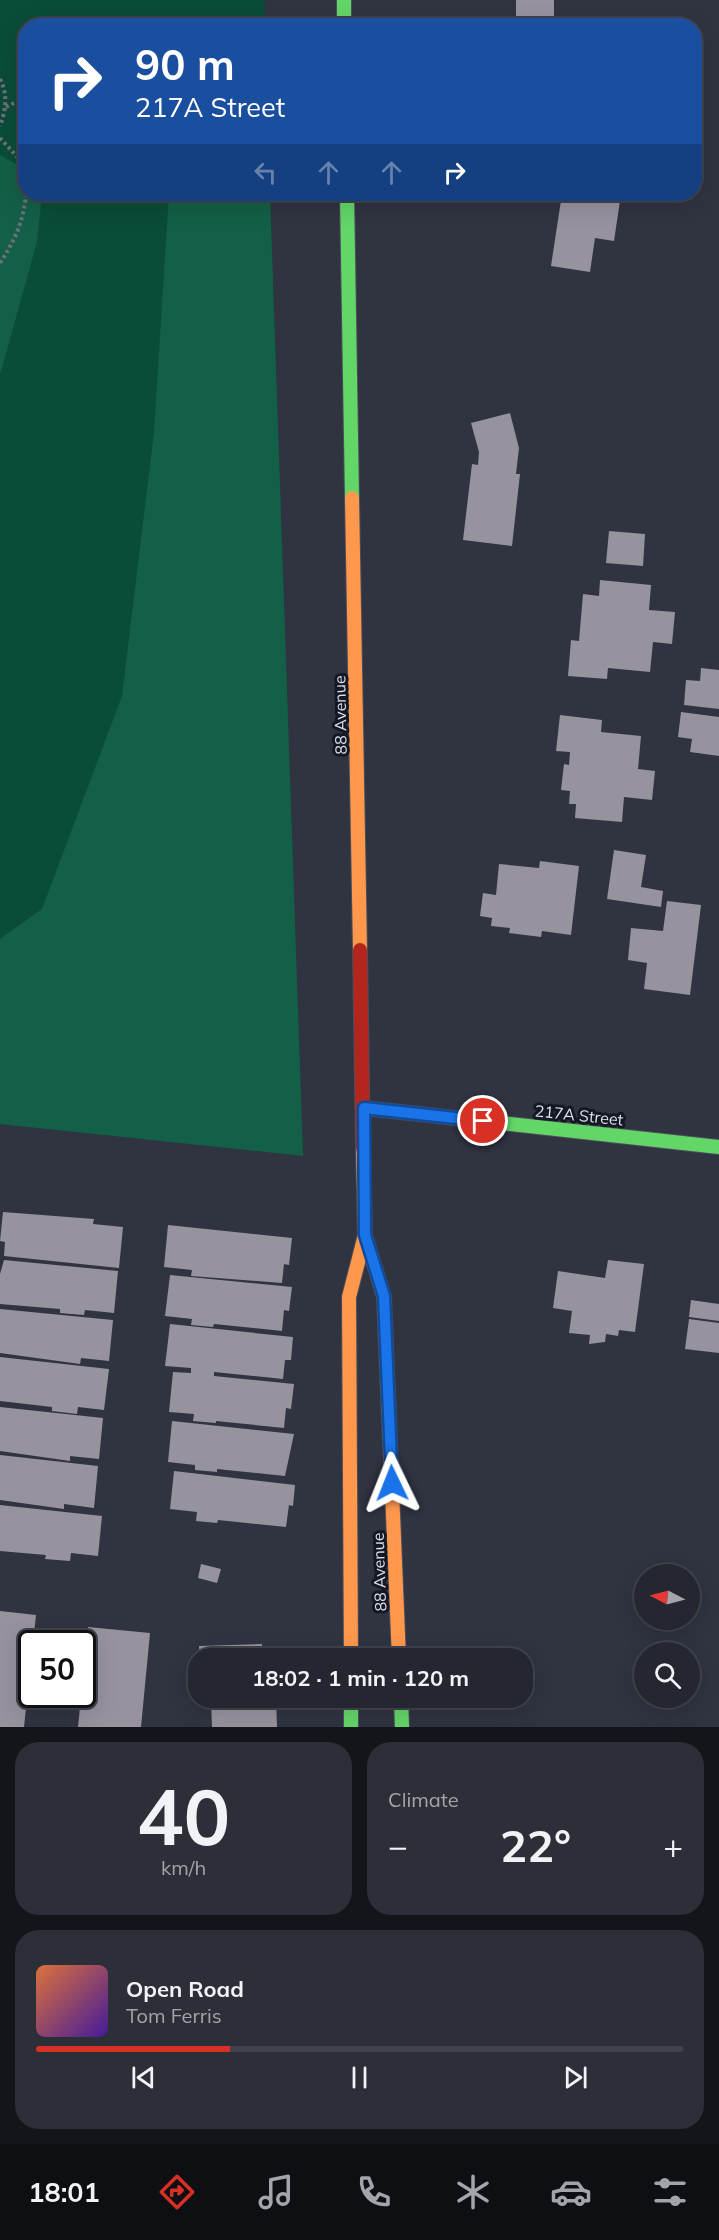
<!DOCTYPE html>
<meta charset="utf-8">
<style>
body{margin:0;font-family:Mulish,sans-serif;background:#2c2e38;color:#f1f3f6;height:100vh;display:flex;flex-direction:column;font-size:22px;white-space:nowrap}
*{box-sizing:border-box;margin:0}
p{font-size:20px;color:#a3a5ab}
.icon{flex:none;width:33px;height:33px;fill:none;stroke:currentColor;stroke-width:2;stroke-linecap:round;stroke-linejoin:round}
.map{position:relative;height:1727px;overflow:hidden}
.panel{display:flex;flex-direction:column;gap:15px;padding:15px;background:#14151a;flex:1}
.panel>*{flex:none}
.banner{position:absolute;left:18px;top:18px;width:684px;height:183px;border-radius:24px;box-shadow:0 6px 24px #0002,0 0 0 2px #41434c;background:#1a4fa0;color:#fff;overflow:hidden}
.needle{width:39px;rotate:276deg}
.fabs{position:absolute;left:634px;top:1564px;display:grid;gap:12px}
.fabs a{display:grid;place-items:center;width:66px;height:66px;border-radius:50%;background:#242630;box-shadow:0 6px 24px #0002,0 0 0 2px #41434c;font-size:30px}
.speed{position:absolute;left:18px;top:1630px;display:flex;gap:12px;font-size:30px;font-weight:700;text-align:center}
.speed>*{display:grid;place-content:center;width:78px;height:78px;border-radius:50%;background:#242630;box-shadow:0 6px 24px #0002,0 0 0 2px #41434c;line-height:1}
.speed .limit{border:3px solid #111;border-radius:9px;background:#fff;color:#111}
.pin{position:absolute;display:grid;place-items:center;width:51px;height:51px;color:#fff;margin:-26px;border:3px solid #fff;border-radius:50%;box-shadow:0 2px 6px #0007}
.me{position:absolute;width:66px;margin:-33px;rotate:358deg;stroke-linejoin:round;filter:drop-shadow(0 0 4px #0008)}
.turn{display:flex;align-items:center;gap:21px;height:126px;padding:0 18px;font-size:27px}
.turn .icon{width:78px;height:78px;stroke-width:2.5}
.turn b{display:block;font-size:42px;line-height:51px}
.lanes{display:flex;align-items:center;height:57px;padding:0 18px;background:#0003;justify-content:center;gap:30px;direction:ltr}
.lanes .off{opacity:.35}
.big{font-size:45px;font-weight:700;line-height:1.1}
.panel .tile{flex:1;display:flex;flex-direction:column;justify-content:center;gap:9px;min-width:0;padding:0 21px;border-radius:24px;background:#2c2e38}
.panel .dial{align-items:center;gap:0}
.dial b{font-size:78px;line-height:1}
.song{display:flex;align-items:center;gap:18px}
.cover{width:72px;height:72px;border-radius:9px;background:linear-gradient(135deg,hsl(20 70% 55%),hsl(260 70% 35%))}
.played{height:6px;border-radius:3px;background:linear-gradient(90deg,#d93025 30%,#41434c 30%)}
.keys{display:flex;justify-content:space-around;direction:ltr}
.heat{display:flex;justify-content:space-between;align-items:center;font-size:33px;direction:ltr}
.panel .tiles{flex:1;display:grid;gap:15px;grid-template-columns:1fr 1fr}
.tile:last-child{grid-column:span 2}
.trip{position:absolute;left:188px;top:1648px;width:345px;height:60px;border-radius:24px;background:#242630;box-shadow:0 6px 24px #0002,0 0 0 2px #41434c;font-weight:700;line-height:60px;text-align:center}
.tab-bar{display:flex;height:96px;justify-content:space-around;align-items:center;background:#0e0f13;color:#a3a5ab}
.tab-bar .icon{width:42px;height:42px}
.tab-bar .selected{color:#d93025}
.tab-bar b{font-size:27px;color:#f1f3f6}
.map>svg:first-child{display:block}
.green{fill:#0a4c38}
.forest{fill:#145f47}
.building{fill:#96939f}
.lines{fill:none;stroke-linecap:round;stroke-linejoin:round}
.fast-casing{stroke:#4c4f5a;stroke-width:16}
.slow-casing{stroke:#4c4f5a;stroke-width:16}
.jam-casing{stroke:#4c4f5a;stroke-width:16}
.path{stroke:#6d6f7a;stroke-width:4;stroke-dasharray:3 3;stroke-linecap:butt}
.fast{stroke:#63d668;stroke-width:14}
.slow{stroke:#ff974d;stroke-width:14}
.jam{stroke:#b3261e;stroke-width:14}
.route-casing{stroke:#114b97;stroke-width:15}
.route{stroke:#1a73e8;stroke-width:10}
.labels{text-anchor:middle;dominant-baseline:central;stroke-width:6;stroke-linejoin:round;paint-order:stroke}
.street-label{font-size:16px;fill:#dce0ef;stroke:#151822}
</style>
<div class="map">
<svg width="719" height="1727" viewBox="0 0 719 1727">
<rect width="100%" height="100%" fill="#303340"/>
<path class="green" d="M0,0h264l1,25 -239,1v168h244l33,962 -303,-32z"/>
<path class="forest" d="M0,155l25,14 1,25h16l-5,48 -37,133z
M169,194h101l33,962 -303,-32v-185l42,-30 80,-213 32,-264z"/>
<path class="building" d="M516,0h38v26h-38z
M562,194h59l-7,47 -19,-3 -5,34 -39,-6z
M510,413l9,35 -3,26h4l-8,72 -49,-6 9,-76 6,1 1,-13 -8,-29z
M609,531l36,3 -2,32 -37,-3z
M600,580l51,5 -2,25 26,2 -3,32 -19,-2 -3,30 -42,-4 -1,11 -39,-3 3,-36 8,1 4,-47 16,2z
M701,668l18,2v39l-35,-4 2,-25 14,1z
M681,712l38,5v39l-29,-4 2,-13 -14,-2z
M560,715l42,5 -1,12 40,4 -3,33 17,2 -3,29 -28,-3 -2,25 -47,-4 1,-14h-7l1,-13 -9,-1 3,-26 5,1 1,-13 -14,-1z
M614,850l32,5 -5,32 22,4 -2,16 -54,-8z
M540,861l39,5 -8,69 -29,-4 -1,6 -32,-4 1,-5 -19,-2 1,-8 -12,-2 3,-23 13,2 3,-31 40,4z
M667,901l34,4 -11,90 -46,-6 3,-26 -19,-3 3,-32 32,3z
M3,1212l91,7 -1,5 30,3 -4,41 -115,-12 1,-14 -5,-1z
M168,1225l124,13 -3,27 -5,-1 -2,19 -91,-7 1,-6 -28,-3z
M4,1260l114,11 -4,42 -29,-3 -1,5 -24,-2v-4l-60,-5v-30z
M608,1260l36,4 -9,68 -16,-2 -1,6 -12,-2 -1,8 -16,2 1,-9 -21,-2 3,-22 -19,-3 5,-37 47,7z
M170,1275l122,12 -3,24 -5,-1 -2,21 -68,-7 -1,3 -22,-2 1,-6 -27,-3z
M691,1300l28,4v17l-30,-4z
M0,1309l113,11 -4,41 -28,-3 -1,6 -80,-11z
M689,1319l30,4v30l-34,-4z
M170,1324l123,13 -2,23h-6l-2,19 -69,-7v4l80,8 -3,25 -5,-1 -2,20 -68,-7v2l-23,-2 1,-7 -25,-2 4,-40 18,1v-5l-26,-2z
M0,1357l109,12 -5,41 -26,-3 -1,7 -25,-3v-4l-52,-6z
M0,1407l103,11 -4,41 -29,-3v5l-70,-10z
M172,1421l122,13 -9,42 -68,-7v3l-22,-2v-5l-27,-3z
M0,1455l98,11 -4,42 -30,-4v5l-64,-9z
M174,1471l121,14 -2,21 -4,-1 -3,22 -68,-7 -1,3 -21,-2 1,-9 -27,-3z
M0,1505l102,11 -4,40 -27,-3 -1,8 -25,-2 1,-4 -46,-4z
M201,1564l20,5 -4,14 -19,-5z
M0,1611l36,4 -12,112h-24z
M88,1627l62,6 -9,94h-63z
M262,1644v15h-62l-1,-13z
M211,1698h65l1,29h-65z"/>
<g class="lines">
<defs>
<path id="fast" d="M344,0v26
M347,194l5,304
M364,1108l355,39
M351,1698v29
M401,1698l1,29"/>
<path id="slow" d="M352,498l8,452
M365,1235l19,62 15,362
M351,1659l-2,-362 16,-62 -2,-87"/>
<path id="jam" d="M360,950l3,198"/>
</defs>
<use href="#fast" class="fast-casing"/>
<use href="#slow" class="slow-casing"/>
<use href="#jam" class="jam-casing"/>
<path class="path" d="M0,79c8,15 6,31 0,47
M6,107l20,-10
M0,138l22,24 4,12
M0,263c15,-22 24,-44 26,-69"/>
<use href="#fast" class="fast"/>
<use href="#slow" class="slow"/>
<use href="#jam" class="jam"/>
</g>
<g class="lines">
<defs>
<path id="route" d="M392,1483l-8,-187 -19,-61 -1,-127 119,13"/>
</defs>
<use href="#route" class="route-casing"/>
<use href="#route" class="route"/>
</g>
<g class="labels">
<g class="street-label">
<text transform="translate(340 715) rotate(-91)">88 Avenue</text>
<text transform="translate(579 1115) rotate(6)">217A Street</text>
<text transform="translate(379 1572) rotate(-92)">88 Avenue</text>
</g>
</g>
</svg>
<div class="fabs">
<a><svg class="needle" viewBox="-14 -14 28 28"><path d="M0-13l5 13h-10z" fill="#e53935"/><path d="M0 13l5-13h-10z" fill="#a3a5ab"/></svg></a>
<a><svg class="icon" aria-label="search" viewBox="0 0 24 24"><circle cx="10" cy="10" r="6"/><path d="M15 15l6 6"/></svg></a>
</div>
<div class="speed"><div class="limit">50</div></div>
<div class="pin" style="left:483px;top:1121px;background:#d93025"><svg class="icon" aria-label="arrive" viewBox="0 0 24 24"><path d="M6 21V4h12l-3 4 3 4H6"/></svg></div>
<svg class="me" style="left:392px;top:1483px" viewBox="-20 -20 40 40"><path d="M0-17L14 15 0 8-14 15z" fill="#1a73e8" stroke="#fff" stroke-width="4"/></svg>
<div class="trip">18:02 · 1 min · 120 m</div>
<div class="banner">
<div class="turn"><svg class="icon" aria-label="right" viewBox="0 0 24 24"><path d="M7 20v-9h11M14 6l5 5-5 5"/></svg><div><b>90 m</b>217A Street</div></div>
<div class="lanes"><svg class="icon off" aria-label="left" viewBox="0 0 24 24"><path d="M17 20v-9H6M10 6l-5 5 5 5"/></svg><svg class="icon off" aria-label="ahead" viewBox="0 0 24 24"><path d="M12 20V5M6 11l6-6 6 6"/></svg><svg class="icon off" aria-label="ahead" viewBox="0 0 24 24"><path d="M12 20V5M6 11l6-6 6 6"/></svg><svg class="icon" aria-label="right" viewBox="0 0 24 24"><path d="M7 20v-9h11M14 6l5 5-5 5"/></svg></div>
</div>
</div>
<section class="panel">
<div class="tiles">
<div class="tile dial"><b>40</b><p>km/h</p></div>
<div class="tile"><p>Climate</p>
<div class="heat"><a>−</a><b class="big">22°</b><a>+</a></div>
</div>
<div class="tile">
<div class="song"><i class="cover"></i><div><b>Open Road</b><p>Tom Ferris</p></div></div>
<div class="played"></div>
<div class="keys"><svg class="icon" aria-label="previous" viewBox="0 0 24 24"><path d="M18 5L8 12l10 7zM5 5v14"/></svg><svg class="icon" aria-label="pause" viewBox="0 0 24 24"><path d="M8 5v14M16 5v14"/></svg><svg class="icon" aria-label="next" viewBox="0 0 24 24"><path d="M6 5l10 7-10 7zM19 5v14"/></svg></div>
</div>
</div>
</section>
<nav class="tab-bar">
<b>18:01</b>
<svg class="icon selected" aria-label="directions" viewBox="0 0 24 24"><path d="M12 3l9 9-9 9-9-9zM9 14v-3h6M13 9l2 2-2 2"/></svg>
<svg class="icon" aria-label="music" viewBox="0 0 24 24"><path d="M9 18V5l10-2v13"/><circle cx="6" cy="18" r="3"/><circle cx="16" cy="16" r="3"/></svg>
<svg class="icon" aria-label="phone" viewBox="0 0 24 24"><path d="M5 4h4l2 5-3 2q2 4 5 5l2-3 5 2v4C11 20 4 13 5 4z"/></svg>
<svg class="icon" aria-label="climate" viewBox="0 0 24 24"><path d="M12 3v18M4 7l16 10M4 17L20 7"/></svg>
<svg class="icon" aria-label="car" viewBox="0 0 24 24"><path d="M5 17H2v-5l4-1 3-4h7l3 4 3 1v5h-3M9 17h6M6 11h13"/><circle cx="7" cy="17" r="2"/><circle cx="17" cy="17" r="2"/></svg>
<svg class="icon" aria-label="filters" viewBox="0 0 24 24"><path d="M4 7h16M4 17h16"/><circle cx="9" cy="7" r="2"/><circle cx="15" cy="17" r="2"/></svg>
</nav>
